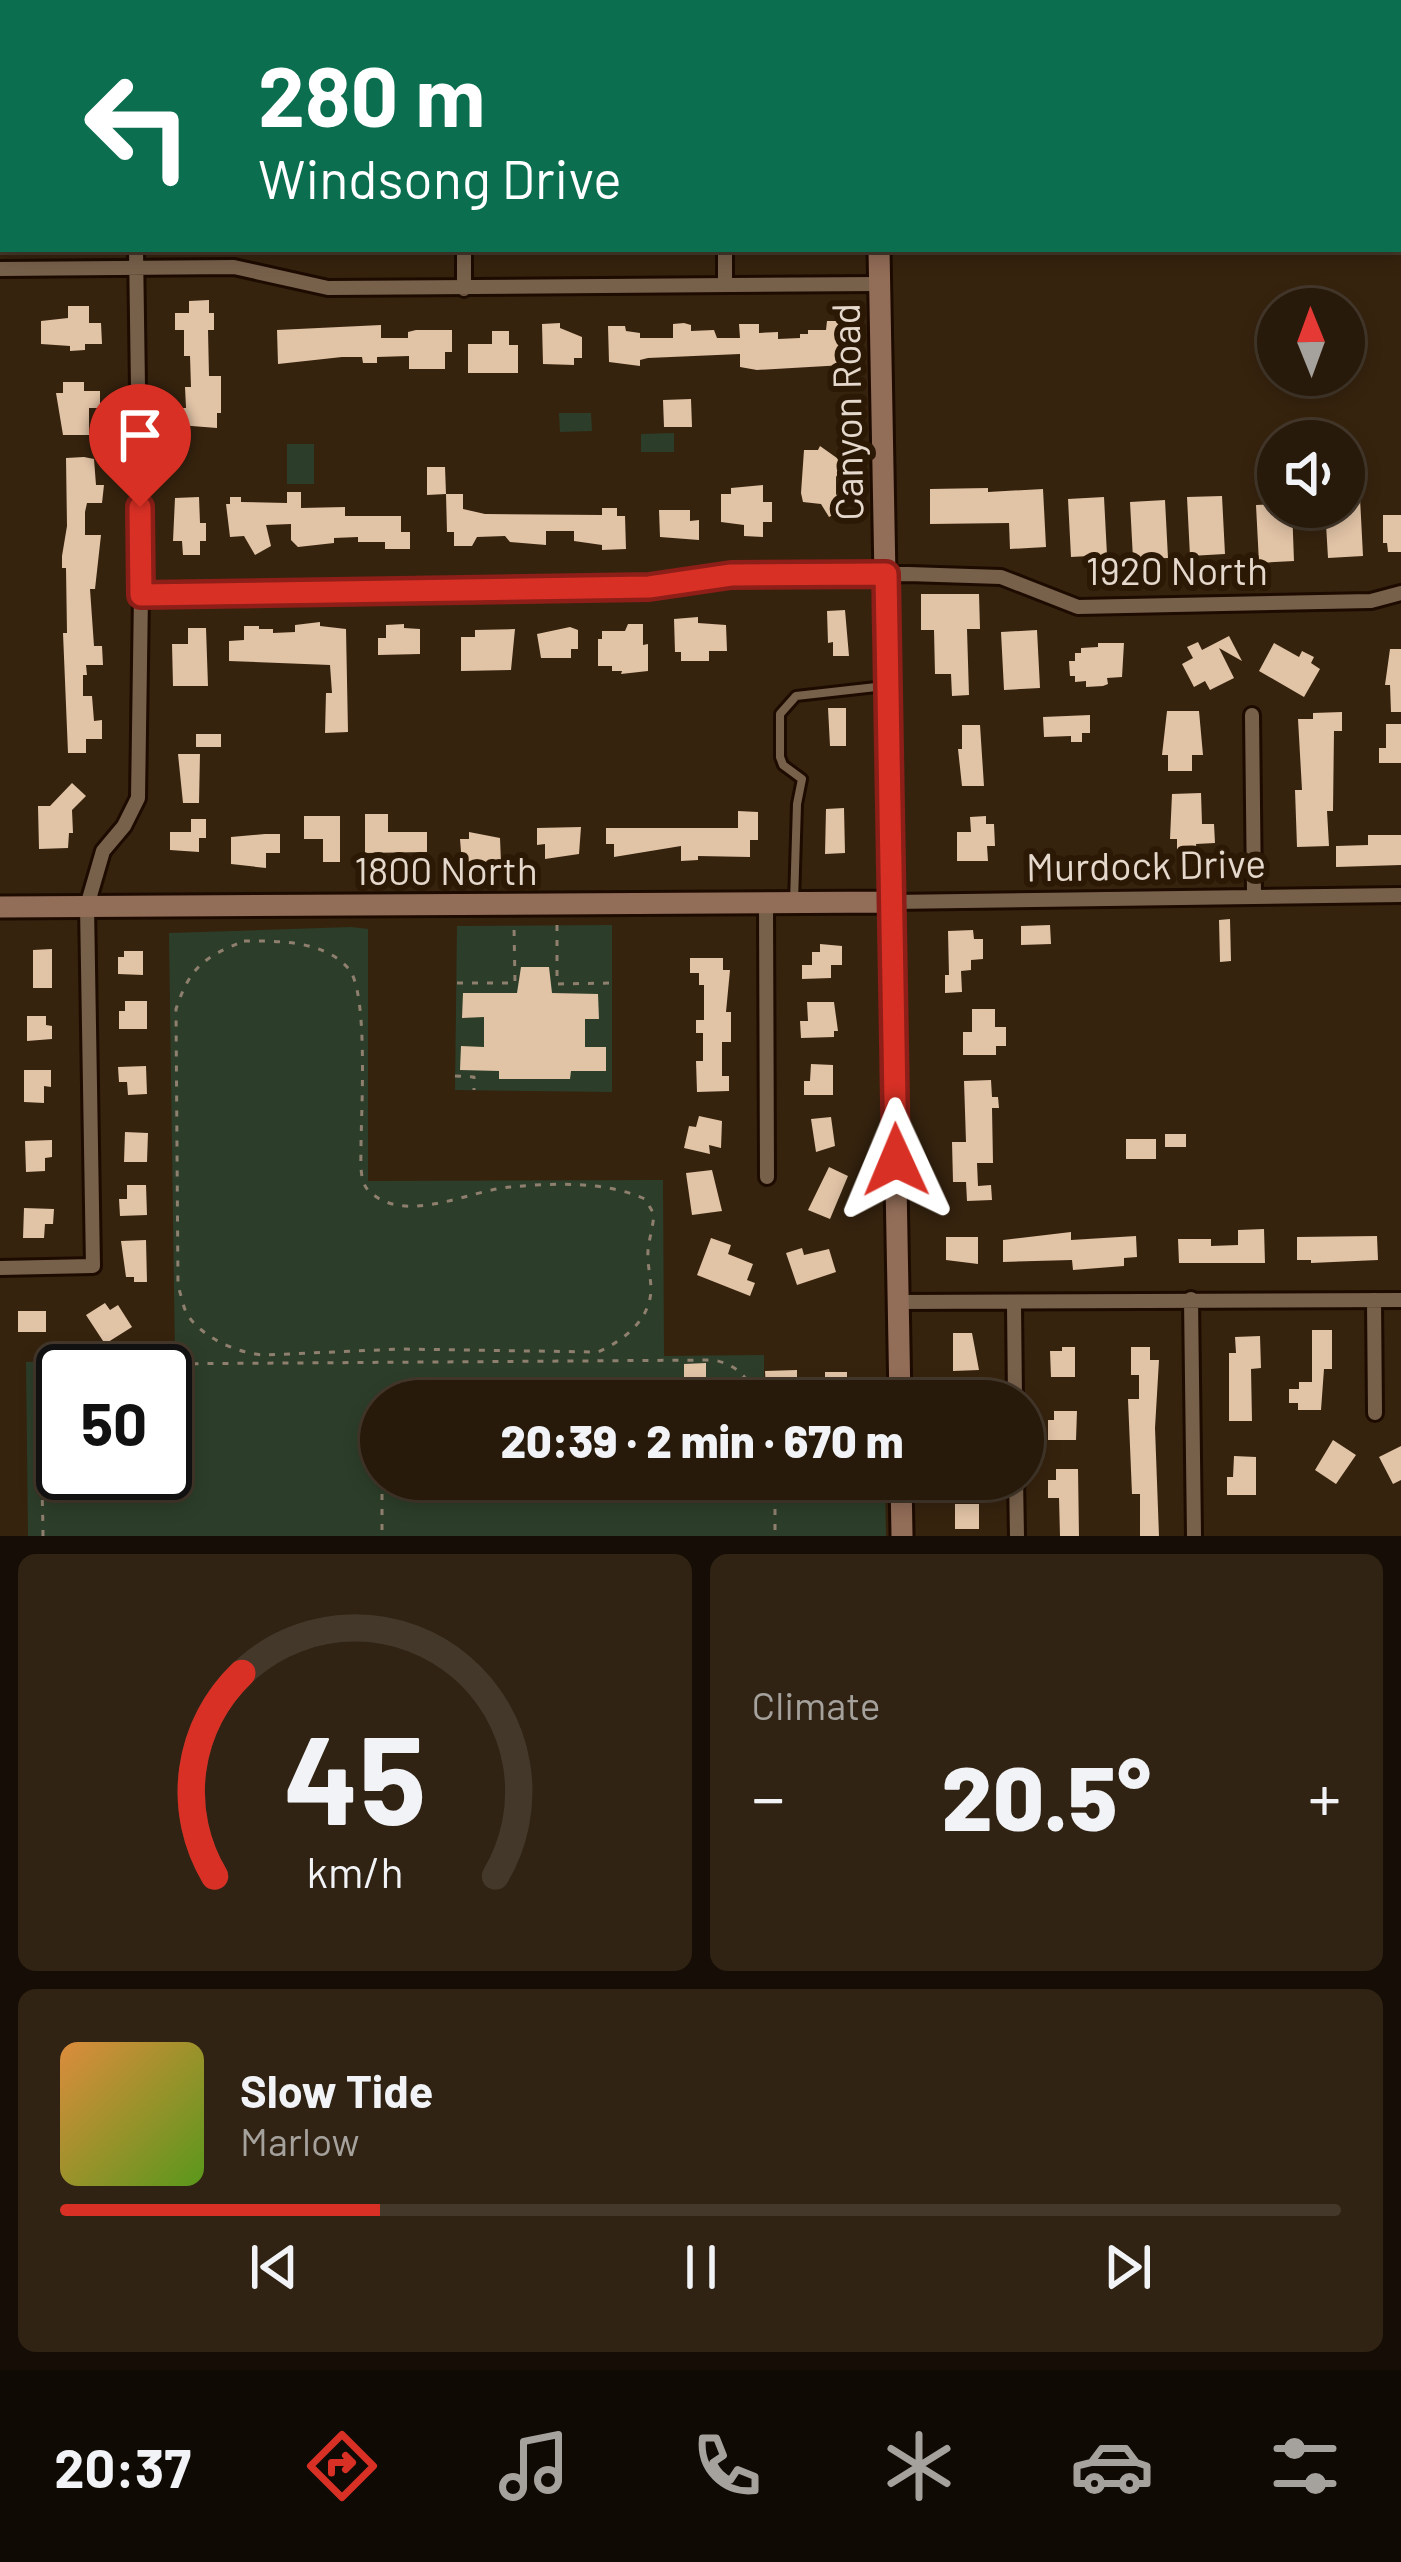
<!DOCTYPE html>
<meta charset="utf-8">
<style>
body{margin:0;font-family:Barlow,sans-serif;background:#302313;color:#f1f3f6;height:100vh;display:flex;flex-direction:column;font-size:45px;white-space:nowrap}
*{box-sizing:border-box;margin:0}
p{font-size:39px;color:#a5a19c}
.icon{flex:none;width:66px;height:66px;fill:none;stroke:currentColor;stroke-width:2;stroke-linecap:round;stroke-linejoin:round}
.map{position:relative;height:1536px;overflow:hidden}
.drawer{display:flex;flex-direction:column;gap:18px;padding:18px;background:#160e06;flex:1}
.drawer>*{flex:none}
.hud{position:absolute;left:0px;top:0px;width:1401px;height:252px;box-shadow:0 6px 18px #0003,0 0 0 3px #44382b;background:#0b6e4f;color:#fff;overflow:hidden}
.needle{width:78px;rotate:359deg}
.controls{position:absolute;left:1257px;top:288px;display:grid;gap:24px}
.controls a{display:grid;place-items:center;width:108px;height:108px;border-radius:50%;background:#281a0a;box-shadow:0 6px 18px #0003,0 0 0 3px #44382b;font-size:60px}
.speed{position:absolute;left:36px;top:1344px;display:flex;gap:24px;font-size:60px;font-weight:700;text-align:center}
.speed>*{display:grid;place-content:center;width:156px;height:156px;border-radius:50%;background:#281a0a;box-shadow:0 6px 18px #0003,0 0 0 3px #44382b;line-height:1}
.speed .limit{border:6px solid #111;border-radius:18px;background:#fff;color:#111}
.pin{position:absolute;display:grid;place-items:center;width:102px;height:102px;color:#fff;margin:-123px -51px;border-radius:50% 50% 50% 0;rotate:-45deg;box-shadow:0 0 12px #0007}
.pin .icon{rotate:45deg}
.me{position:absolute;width:132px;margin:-66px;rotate:359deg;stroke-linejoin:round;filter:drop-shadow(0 0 9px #0008)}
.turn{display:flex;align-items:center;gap:42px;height:252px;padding:0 60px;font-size:54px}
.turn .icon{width:156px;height:156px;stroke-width:2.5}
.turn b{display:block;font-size:84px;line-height:102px}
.big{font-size:90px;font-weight:800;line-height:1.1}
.drawer .widget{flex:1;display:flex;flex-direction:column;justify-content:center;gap:18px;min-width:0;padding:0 42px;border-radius:18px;background:#302313}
.drawer .dial{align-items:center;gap:0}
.dial svg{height:312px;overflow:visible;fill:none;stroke:#44382b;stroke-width:7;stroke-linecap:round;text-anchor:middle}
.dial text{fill:#f1f3f6;stroke:none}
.song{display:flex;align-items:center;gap:36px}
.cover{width:144px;height:144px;border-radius:18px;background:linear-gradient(135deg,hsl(30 70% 55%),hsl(90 70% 35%))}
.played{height:12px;border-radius:6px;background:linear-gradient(90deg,#d93025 25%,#44382b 25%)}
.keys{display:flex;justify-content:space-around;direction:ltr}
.heat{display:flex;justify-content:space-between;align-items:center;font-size:66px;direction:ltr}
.drawer .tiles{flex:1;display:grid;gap:18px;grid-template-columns:1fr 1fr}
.widget:last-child{grid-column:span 2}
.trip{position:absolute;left:360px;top:1380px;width:684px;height:120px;border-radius:60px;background:#281a0a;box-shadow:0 6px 18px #0003,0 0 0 3px #44382b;font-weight:800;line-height:120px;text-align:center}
.tab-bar{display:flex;height:192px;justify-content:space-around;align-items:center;background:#100a04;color:#a5a19c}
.tab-bar .icon{width:84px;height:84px}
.tab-bar .current{color:#d93025}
.tab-bar b{font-size:54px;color:#f1f3f6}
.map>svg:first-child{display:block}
.green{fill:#2c3e29;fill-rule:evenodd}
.building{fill:#e1c3a6}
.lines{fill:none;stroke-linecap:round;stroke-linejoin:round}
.lane-casing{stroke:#1d0b00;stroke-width:14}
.street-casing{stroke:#1d0b00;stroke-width:20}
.secondary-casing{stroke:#1d0b00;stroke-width:27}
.path{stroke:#8f7f6e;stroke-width:3;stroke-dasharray:6 9;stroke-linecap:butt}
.lane{stroke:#78614b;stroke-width:8}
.street{stroke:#78614b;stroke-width:14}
.secondary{stroke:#926d58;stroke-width:21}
.route-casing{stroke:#8d1f18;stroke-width:30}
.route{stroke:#d93025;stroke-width:21}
.labels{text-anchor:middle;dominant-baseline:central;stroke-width:12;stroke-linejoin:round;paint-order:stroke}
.street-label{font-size:39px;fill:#e5d8cc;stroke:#2c1905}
</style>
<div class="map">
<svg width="1401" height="1536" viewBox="0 0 1401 1536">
<rect width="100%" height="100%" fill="#36230e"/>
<path class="green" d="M591,413l1,18 -32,1 -1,-19z
M674,433v19h-33v-18z
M287,444h27v40h-27z
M612,925v167l-157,-2 2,-164z
M351,927l17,2v252l295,-1 1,176 100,-1v46h-383v78h504l1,57h-858l-2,-174 149,-3 -6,-426zM63,1371h102v102h-102z"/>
<path class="building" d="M209,300v13h5v17h-6l1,46h12v37h-4v15l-38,-3 -1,-17h8l-1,-21h6l-1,-31h-6v-26h-9v-17h14v-12z
M68,306h21v17h12l1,21h-17v6l-15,1v-5l-29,-2v-23l27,-3z
M827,321h17v44l-87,5 -17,-3v-13l-92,4 -8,2v6l-31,-4 -1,-36h17l1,5 14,2v5h33v-14l11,-1 7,2v6l23,-1 3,8h23l-1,-14h20v9l19,-1v7l22,-1v-4h8v-4h18z
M560,323v5l22,9v21h-8v7l-31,-1 -1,-40z
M381,325v13h27v-6l8,-2h36v22h-7v17h-36v-13l-32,1v6h-14l-1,-6h-20l-64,7 -1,-34z
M492,331h17v14h9v28h-50v-29h24z
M63,382h21v9h16v17h-11v27h-26l-7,-42h7z
M691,399l1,28h-28l-1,-27z
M820,446l24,17 -8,14v17l8,15 -15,8 -8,-13 -18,-2 -2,-9 3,-43h14z
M84,457l10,2 2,26h8l-2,18h-15l-2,9v23h16l-6,54h-5l4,57h8l1,19h-17l1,10h-4v21h9l2,25 8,-1v19h-16v14h-18l-5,-120h4l-1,-65h-4v-12l5,-30 -1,-68z
M427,467h18l1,27 -19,1z
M763,485v17h9v20h-9v15l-19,-1v-11l-23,-3v-28h10v-6z
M988,488v4l55,-3 3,58 -36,2 -1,-26 -79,1v-35z
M287,492h14v16l44,-1v9h56v16h9v17h-25v-7h-27v-5l-24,1v5l-36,4 -7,-7v-16l-25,1 5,21 -16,9 -11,-19 -14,1 -4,-33h4v-7h11v5l46,1z
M446,494h17v15l22,5 117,1v-7h15v8h8l1,33 -24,1v-5l-28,-4v-10h-28v14l-36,-3 -5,-6 -28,1 -5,9h-18v-14h-7z
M1222,496l3,58 -35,2 -3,-59z
M199,497l1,26h6v18h-6v14h-17l-1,-14h-9l2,-43z
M1104,497l3,58 -36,2 -3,-58z
M1360,498l3,58 -35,2 -3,-51h19v-8z
M1165,500l3,58 -35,1 -3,-57z
M1278,504v3h14l2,54 -35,2 -3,-58z
M659,510h31v11l9,-1v20l-39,-3z
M1383,515h18v37h-13l-1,-9h-4z
M921,594h58l1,35h-13l2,66 -17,1 -1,-22h-16l-1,-44h-13z
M845,610l4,46h-16v-14l-5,1 -1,-32z
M698,617v6l28,2 1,26h-18v10h-28v-9h-6l-1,-33z
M320,622v4l26,3 2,103 -23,1 1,-40h6l-2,-28 -101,-4v-20l15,-1v-14h15v3h14v4l22,-1v-7z
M404,624v4l16,1v25l-42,1v-17h8v-13z
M628,624h15v21l5,-1v27l-27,3 1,-3h-10v-5h-14v-27h4v-8h23z
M570,627l8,3v19h-7v9h-30l-4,-24z
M188,628h18l2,58h-35l-1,-42h16z
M515,629l-4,41 -50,1v-34h14v-7z
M1037,630l3,58 -36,2 -3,-58z
M1229,636l13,25 -23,-13 15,30 -24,12 -5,-9 -11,6 -12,-23 11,-6 -6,-11 11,-5 4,8z
M1098,643h26l-2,34 -15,1 1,6 -5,2 -17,1v-6l-11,1v-6h-5l-1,-15h6v-8h6v-5l17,-1z
M1274,643l25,14 3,-6 12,6 -3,6 9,6 -16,28 -45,-26z
M1390,649h11v63h-10l-1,-27h-5z
M828,708h18v38h-16z
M1167,711h32l4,44h-11v16h-24v-16h-6z
M1342,712v19h-8l-1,80h-6l2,35 -32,1 -2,-57h7l-4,-71h15v-6z
M1090,715v18h-8v9h-11v-6l-27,1 -1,-20z
M1386,724h15v39h-22v-15h7z
M962,725h18l4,61h-22l-4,-37h4z
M196,734h25v13h-25z
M178,754h22l-1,49h-16z
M72,783l14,13 -14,14 1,23h-4l-1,15 -29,1 -1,-43h12z
M1201,793l1,31h12l1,19 -19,1 1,10 -20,1v-16h-7l2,-45z
M844,808l1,45 -20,1 1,-45z
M738,811l20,1v28h-8v17l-52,-1v4l-17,1v-15l-67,11v-13h-8v-16h132z
M365,814h23v18h39v20l-62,1z
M304,816h36v46h-17v-23h-19z
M986,816v8h8l1,22h-8l1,15h-31v-29h14l-1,-15z
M191,819h15v19h-7v14l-29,-2v-18h21z
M581,827l-2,27 -34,5v-15l-8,1v-17z
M469,832l31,6 1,25 -39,1 -2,-25h9z
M265,834h15v19h-14v15l-35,-4v-27z
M1368,835h33v30l-65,2v-21l32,-1z
M1230,919l1,42 -11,1 -1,-42z
M1050,925l1,19 -30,1v-19z
M973,930l1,9h9v20l-12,1v10l-10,1 1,21 -17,1v-18h4l-1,-44z
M820,944l22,2v19h-11v13l-29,1v-14h10v-13h8z
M52,949v39h-19v-38z
M124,951h19v24l-25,-1v-17h6z
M690,958h33v12h7l-4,42h5v30h-9v34h7v15l-32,1 -1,-31h7v-28h-7v-13h8v-35h-5v-12h-9z
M521,967h28l3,26 46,1 1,25h-14v28h21v24h-35l-1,8h-71v-8l-39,-1 1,-24 23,1v-30l-22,1 1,-25h54z
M125,1001h22v28h-28v-18h6z
M807,1002h27l4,29h-4v6l-33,1 -1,-17h8z
M972,1009h23v18h11v19h-10v9h-33v-23h9z
M27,1016h19v9l6,1v13l-25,2z
M811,1064l22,1v30h-29v-14h6z
M146,1066l1,28 -19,1 -1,-13h-8l-1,-15z
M24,1070h27v17l-7,-1v17l-20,-1z
M991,1080l1,17h6l1,11h-7l1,55h-16l1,23 13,-1 1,15 -25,1 -1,-19h-13l-1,-40h14l-2,-61z
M699,1116l23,5 -1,27 -12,-3 1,9 -26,-6 5,-22 7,1z
M831,1117l4,29 -19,6 -5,-33z
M125,1132l23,1 -1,29h-23z
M1165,1134h21v13h-21z
M1126,1139h30v20h-30z
M52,1140v17l-7,1v13l-19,1 -1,-31z
M829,1167l19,9 -18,43 -22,-9z
M712,1170l10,41 -30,4 -6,-42z
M127,1185h19l1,30 -27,1 -1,-17h8z
M24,1208l30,1 -1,15h-8l-1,14h-21z
M1264,1229l1,34h-86l-1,-24h33v7l27,-1v-15z
M1071,1232v8l65,-4 1,21 -13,1v8l-51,4 -1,-10 -69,2v-22z
M1377,1236l1,24 -67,3v-3h-14v-23z
M946,1237h32v27l-32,-4z
M711,1238l20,7 -3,9 25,10 -6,16 8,3 -5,13 -53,-21z
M146,1240l1,42h-13v-5h-8l-5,-36z
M802,1248l2,7 25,-6 7,23 -39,13 -11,-32z
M105,1303l5,7 8,-5 14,22 -27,17 -19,-29z
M18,1311h28v21h-28z
M1312,1330h20v39h-8l-3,41h-23v-7h-9v-14h10v-7h13z
M953,1333h19l7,37 -26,1z
M1260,1336l1,32 -10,1 1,52h-23v-68h7l-1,-16z
M1062,1347h13v30h-24l-1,-26h12z
M1131,1347h19v13h9l-4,68 4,108h-19v-42h-8l-4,-95h11v-24h-8z
M706,1363v18h-22v-17z
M797,1370v10h5l1,20 -30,1 -1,-11h-6l-1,-19z
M825,1372h22v29h-22z
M1054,1411h23l-1,29h-28v-20h6z
M1333,1440l23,15 -20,29 -21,-14z
M1401,1446v34l-8,4 -14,-27z
M1234,1456l22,1v38h-29v-18h6z
M1056,1469h22l1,67h-19l-1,-38h-11v-18h8z
M955,1504h24v25h-24z"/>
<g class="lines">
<defs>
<path id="lane" d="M794,902l3,-98 5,-25 -19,-14 -3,-8v-43l16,-18 89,-10"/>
<path id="street" d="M180,0v3
M496,0v3
M464,249v40
M0,269l234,-2 94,21 551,-4
M725,285v-36
M141,595l508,-8 82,-12 177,-1 93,3 77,30 293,-6 30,-8
M1252,715l2,179
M892,902l509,-7
M766,904l1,273
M0,1268l93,-2 -6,-360 16,-55 21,-25 14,-28 3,-203 -5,-346
M1191,1299l3,237
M1374,1300l1,113
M899,1302l502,-2
M1014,1304l1,97
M1016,1479l1,57"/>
<path id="secondary" d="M875,0v3
M879,249l21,1152
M0,907l892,-5
M901,1479l1,57"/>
</defs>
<use href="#lane" class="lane-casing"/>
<use href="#street" class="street-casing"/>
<use href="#secondary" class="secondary-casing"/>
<path class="path" d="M557,925v59l55,-1
M244,941c34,0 79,-1 104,27 21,22 13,144 13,180 0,13 -2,34 8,43 36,35 101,-1 141,-4 44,-4 95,-6 135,12l9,15c-1,13 -5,25 -6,37 -1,13 3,26 3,39 -1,30 -28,51 -53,62l-198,-3 -135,6c-26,-1 -63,-17 -78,-41 -4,-7 -6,-20 -9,-28l-2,-277c14,-42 28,-52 68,-68z
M457,983h58l-1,-57
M455,1076l19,1v13
M103,1371l45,-7 566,-4c22,5 37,17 40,41
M689,1392l25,-11 14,11 24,-2
M382,1479v57
M775,1479v57
M43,1536c0,-47 -7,-92 20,-133"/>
<use href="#lane" class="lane"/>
<use href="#street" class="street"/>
<use href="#secondary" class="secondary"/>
</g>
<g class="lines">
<defs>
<path id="route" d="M140,507l1,88 508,-8 82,-12 155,-1 10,586"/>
</defs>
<use href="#route" class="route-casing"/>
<use href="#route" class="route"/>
</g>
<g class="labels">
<g class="street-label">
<text transform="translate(846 412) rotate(-91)">Canyon Road</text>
<text x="1177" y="569">1920 North</text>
<text transform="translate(1146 864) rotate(-1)">Murdock Drive</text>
<text x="446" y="869">1800 North</text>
</g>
</g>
</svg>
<div class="controls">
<a><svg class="needle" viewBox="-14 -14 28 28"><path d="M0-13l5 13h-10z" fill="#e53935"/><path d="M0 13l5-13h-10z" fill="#a5a19c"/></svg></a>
<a><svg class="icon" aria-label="sound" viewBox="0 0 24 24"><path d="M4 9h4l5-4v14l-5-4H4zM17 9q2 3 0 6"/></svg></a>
</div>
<div class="speed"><div class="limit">50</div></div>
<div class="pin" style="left:140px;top:507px;background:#d93025"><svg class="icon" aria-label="arrive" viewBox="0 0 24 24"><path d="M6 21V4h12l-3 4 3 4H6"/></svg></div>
<svg class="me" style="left:896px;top:1160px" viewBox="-20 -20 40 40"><path d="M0-17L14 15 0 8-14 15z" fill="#d93025" stroke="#fff" stroke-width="4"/></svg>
<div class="trip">20:39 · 2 min · 670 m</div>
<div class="hud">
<div class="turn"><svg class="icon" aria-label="left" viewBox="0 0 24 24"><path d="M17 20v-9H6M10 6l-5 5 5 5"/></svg><div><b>280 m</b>Windsong Drive</div></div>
</div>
</div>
<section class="drawer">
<div class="tiles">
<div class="widget dial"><svg viewBox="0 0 100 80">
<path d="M14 69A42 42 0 1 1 86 69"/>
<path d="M14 69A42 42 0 0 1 21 17" stroke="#d93025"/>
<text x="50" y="56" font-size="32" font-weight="700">45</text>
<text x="50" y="72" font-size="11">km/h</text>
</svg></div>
<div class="widget"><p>Climate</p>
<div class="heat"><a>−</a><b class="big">20.5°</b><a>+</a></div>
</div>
<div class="widget">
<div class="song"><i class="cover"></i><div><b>Slow Tide</b><p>Marlow</p></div></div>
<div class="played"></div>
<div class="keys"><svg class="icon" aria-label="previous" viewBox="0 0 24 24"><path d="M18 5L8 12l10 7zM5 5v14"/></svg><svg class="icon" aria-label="pause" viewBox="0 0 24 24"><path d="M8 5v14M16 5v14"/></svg><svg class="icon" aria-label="next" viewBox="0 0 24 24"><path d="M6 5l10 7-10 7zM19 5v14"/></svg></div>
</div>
</div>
</section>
<nav class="tab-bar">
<b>20:37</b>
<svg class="icon current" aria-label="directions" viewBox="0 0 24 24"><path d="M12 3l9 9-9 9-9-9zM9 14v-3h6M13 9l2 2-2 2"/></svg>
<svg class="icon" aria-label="music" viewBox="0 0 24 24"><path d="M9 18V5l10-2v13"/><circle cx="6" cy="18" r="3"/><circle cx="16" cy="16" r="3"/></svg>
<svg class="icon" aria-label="phone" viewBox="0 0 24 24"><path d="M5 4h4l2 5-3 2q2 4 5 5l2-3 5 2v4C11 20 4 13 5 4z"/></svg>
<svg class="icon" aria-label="climate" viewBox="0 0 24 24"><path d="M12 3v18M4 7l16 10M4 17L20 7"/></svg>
<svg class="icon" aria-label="car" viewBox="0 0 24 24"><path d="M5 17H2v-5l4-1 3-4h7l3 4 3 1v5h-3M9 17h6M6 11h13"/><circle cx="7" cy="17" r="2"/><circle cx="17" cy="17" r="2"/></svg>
<svg class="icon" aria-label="filters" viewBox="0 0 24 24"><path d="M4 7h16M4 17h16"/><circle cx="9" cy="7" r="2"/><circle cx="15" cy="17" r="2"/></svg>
</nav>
